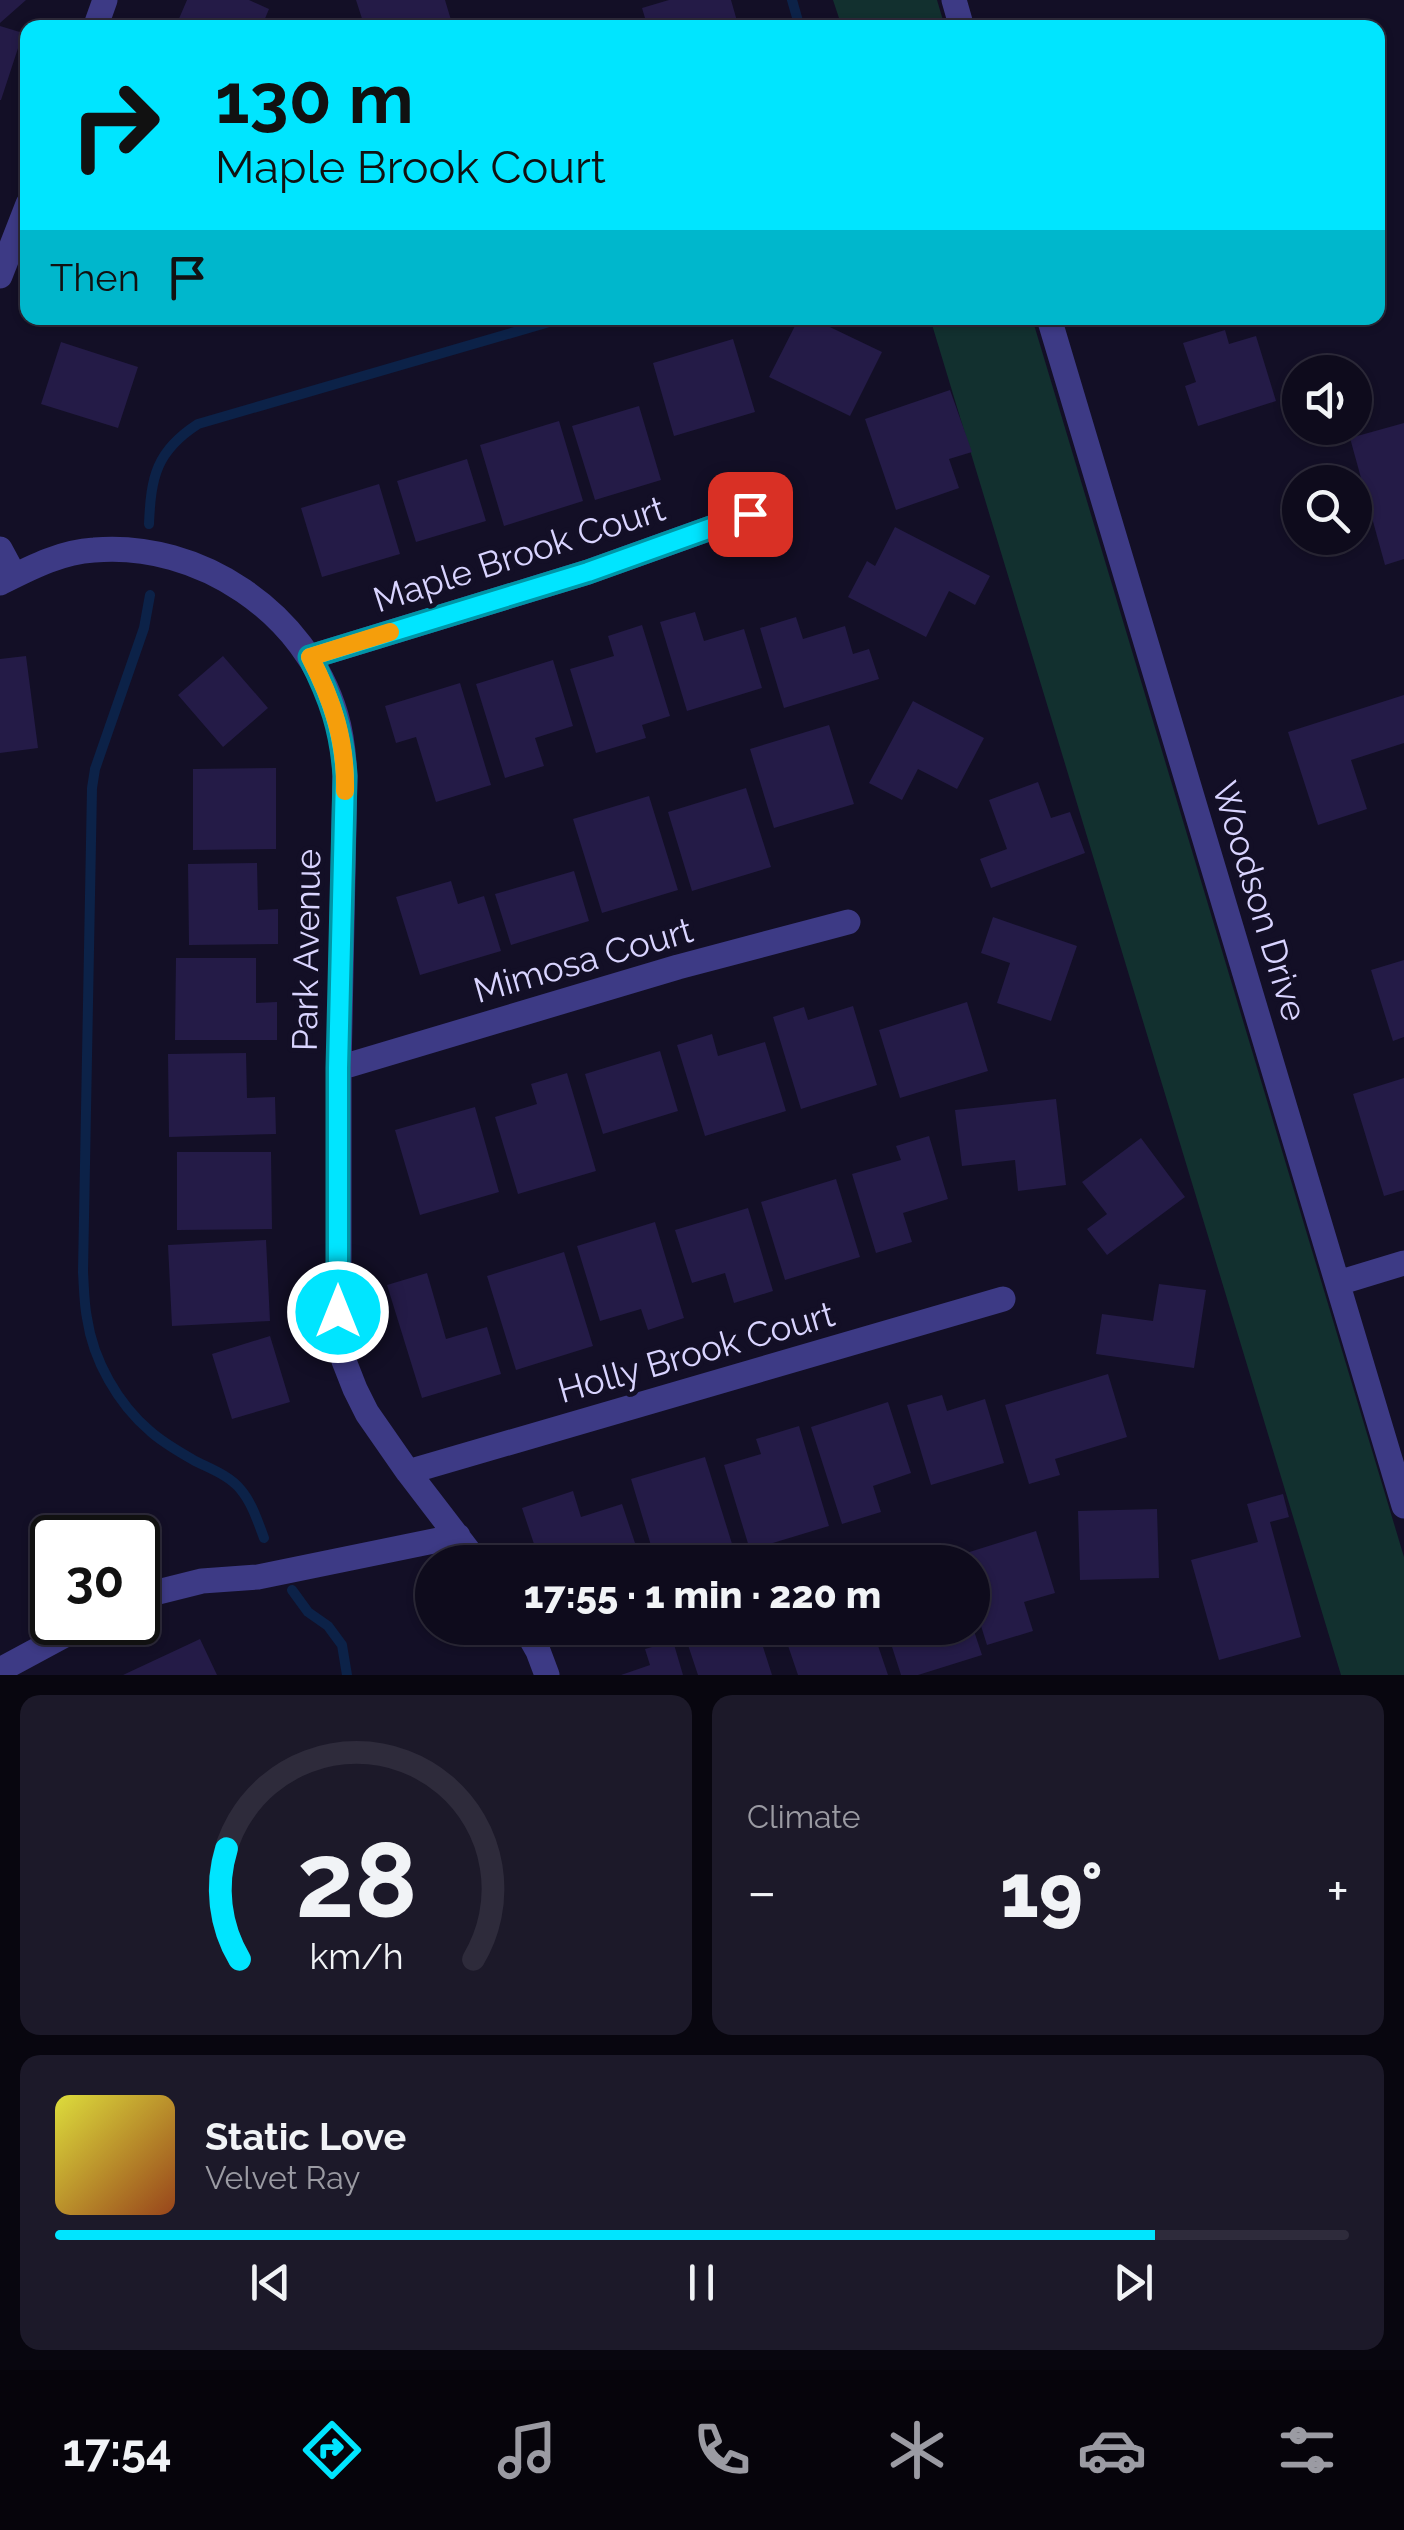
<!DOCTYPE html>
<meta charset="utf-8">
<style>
body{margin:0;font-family:Raleway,sans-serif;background:#1c1929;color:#f1f3f6;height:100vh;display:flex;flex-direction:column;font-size:38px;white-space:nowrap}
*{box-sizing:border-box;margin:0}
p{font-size:32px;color:#9b9ba3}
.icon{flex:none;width:55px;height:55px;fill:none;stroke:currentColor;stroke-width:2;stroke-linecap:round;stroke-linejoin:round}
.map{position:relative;height:1675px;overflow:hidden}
.panel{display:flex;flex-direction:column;gap:20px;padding:20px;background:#08060f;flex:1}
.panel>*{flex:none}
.banner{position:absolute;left:20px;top:20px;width:1365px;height:305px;border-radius:20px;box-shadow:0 2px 8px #0004,0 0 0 2px #2e2b3b;background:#00e5ff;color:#111;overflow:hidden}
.tools{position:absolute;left:1282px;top:355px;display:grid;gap:20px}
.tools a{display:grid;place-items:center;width:90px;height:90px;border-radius:50%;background:#0e0b1c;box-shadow:0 2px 8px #0004,0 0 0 2px #2e2b3b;font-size:50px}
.speed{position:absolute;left:30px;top:1515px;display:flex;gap:20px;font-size:50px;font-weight:700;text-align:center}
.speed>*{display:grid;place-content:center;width:130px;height:130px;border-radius:50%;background:#0e0b1c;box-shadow:0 2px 8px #0004,0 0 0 2px #2e2b3b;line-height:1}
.speed .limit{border:5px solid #111;border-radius:15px;background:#fff;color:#111}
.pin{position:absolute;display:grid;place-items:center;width:85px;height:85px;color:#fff;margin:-42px;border-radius:20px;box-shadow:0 5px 15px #0006}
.me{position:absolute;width:110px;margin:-55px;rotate:0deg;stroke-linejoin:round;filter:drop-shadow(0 0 8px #0008)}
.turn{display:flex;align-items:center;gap:35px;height:210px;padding:0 30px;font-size:45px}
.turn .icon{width:130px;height:130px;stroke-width:2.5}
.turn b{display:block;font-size:70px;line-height:85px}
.then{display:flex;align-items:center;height:95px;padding:0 30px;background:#0003;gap:20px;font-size:38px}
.big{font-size:75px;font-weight:800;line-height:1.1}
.panel .tile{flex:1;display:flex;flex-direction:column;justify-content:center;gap:15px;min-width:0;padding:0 35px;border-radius:20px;background:#1c1929}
.panel .dial{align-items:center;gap:0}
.dial svg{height:260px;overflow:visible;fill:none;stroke:#2e2b3b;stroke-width:7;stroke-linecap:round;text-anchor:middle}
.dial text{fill:#f1f3f6;stroke:none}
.song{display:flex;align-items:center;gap:30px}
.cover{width:120px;height:120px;border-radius:15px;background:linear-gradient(135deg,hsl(60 70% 55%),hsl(20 70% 35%))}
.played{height:10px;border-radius:5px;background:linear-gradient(90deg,#00e5ff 85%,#2e2b3b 85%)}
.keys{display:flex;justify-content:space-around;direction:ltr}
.heat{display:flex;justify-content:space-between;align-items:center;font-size:55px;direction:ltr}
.panel .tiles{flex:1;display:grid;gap:20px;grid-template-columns:1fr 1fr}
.tile:last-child{grid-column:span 2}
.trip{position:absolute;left:415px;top:1545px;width:575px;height:100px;border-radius:50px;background:#0e0b1c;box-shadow:0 2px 8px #0004,0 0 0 2px #2e2b3b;font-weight:800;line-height:100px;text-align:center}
.dock{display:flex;height:160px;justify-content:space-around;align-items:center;background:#06040b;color:#9b9ba3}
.dock .icon{width:70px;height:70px}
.dock .selected{color:#00e5ff}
.dock b{font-size:45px;color:#f1f3f6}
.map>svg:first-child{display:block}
.green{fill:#12302f}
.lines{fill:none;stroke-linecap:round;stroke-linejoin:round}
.stream{stroke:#0c2248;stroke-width:10}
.building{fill:#241b47}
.minor{stroke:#3d3a85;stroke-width:25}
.route-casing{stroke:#0095a6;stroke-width:25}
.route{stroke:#00e5ff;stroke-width:18}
.slow{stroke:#f59e0b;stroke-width:18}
.labels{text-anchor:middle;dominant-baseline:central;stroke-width:10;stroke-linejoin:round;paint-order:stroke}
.street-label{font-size:35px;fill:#d9d4ff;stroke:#130f26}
</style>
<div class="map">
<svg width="1404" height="1675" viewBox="0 0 1404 1675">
<rect width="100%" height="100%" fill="#130f26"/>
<path class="green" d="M833,0h104l8,27h-103z
M930,318h102l372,1239v118h-63z"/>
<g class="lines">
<path class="stream" d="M792,0l8,28
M149,524c2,-47 7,-73 49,-100l365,-106
M150,595l-6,33 -49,141 -3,19 -9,484c1,15 1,31 4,46 6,42 31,86 63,113 13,12 30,21 45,30 16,8 35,15 46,29 11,13 17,32 23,48
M292,1590l16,22 20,14 14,19 5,30"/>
</g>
<path class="building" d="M0,0h26l-26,23z
M187,0h62l20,9 -8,19h-86z
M356,0h89l6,20 -24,8h-62z
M669,0h62l8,28h-91l-6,-20z
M0,26l23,7 -22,67h-1z
M799,318h12l71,34 -32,64 -81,-39z
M1225,330l4,14 27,-8 20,65 -78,25 -13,-40 11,-4 -13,-39z
M733,339l22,73 -81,24 -21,-73z
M61,342l77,25 -20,61 -77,-24z
M950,390l22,62 -23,7 10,29 -63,22 -31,-91z
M639,406l22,74 -66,20 -23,-74z
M559,421l24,80 -79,25 -24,-81z
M1404,423v136l-19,6 -35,-127z
M467,459l19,62 -70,21 -19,-61z
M379,484l21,70 -78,23 -21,-69z
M895,527l95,49 -15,29 -26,-14 -23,46 -78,-40 19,-36 8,5z
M695,612l9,29 40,-12 18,59 -75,23 -27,-89z
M796,617l7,22 42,-13 8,28 16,-5 10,30 -95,29 -24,-80z
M642,625l28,91 -28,9 4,13 -50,15 -26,-84 44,-13 -6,-20z
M26,656l12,92 -38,5v-94z
M223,656l45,52 -45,39 -45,-52z
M553,660l20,66 -38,12 9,28 -39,12 -29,-94z
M460,683l31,102 -55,17 -20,-65 -20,6 -11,-37z
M1404,695v48l-53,17 16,49 -49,16 -30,-93z
M913,701l71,37 -27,51 -39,-20 -16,31 -33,-17z
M829,725l25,79 -80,24 -24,-79z
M276,768v81l-83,1v-81z
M1038,782l13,36 19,-6 15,41 -94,35 -11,-29 27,-10 -18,-49z
M746,788l25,79 -79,24 -24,-79z
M649,796l29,94 -76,23 -29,-94z
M257,863l1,47 20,-1v35l-89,1 -1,-81z
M574,871l15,50 -78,24 -16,-51z
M451,881l7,23 26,-8 17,55 -81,24 -24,-78z
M993,917l84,29 -26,75 -54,-18 13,-40 -29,-10z
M176,958h80v45l21,-1v38h-102z
M1404,960v77l-11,4 -22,-71z
M967,1002l21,69 -88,27 -21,-68z
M853,1006l24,79 -76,24 -28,-92 31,-10 4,13z
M712,1034l6,22 47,-14 21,69 -81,25 -28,-91z
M660,1051l18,60 -75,23 -18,-60z
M246,1053l1,45 28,-1 1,37 -107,3 -1,-83z
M567,1073l29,98 -78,23 -23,-77 42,-13 -6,-20z
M1404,1078v112l-20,6 -31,-102z
M1056,1099l10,86 -48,6 -3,-31 -53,6 -7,-56z
M475,1107l24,85 -79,23 -25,-85z
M929,1136l19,63 -45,14 9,29 -36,11 -24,-79 49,-14 -5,-14z
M1141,1138l44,59 -78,58 -20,-26 20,-15 -25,-32z
M177,1152h94l1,77 -95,1z
M836,1179l24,78 -75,23 -24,-78z
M748,1208l25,83 -39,12 -9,-30 -33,10 -17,-53z
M655,1222l29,96 -36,12 -7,-21 -41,12 -23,-75z
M266,1240l4,81 -98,5 -4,-81z
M564,1252l29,94 -77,24 -29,-94z
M427,1273l19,66 41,-12 14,47 -79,24 -35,-113z
M1159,1284l47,6 -12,78 -98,-14 6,-40 51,7z
M270,1336l20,66 -58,17 -20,-65z
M1108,1374l19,63 -72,22 5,16 -31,9 -24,-79z
M942,1395l5,16 38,-12 19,64 -73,22 -24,-80z
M888,1402l23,71 -38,13 8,26 -39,12 -31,-97z
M799,1426l30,100 -79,24 -26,-85 37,-11 -5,-15z
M705,1457l28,90 -50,15h-27l-25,-83z
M573,1491l8,26 41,-13 16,48 -32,10h-66l-18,-54z
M1283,1494l6,23 -19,5 31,115 -82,23 -28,-100 67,-18 -11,-38z
M1157,1509l2,69 -79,2 -2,-69z
M1036,1531l19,62 -31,9 9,29 -46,14 -15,-48v-35h-10l-2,-7z
M710,1628h47l15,47h-74l-13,-39z
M782,1628h34l1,3 12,-3h43l16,47h-90z
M886,1628h87l9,27 -64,20h-17z
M200,1639l17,36h-94z
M673,1641l10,34h-62l29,-10 -5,-16z"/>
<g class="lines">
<path class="minor" d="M954,0l8,28
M95,28l10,-28
M0,276l28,-72
M1049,318l355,1188
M0,549l14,26
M0,583c30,-15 60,-31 94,-33 106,-9 212,63 242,165 6,20 8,41 9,61l-6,292v266l5,27 11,28 12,24 41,59 69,90
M310,657l278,-85 162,-58
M339,1068l339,-101 170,-45
M1338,1283l66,-20
M408,1472l595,-173
M138,1597l64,-16 56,-4 200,-41
M525,1628l13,23 9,24
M0,1670l89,-48"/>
</g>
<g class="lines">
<defs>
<path id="route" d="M338,1312v-244l7,-292c-3,-46 -14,-78 -35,-119l278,-85 162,-58"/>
</defs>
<use href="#route" class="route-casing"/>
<use href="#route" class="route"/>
<path class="slow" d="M345,791c1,-50 -12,-90 -35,-134l80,-25"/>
</g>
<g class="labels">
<g class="street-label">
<text transform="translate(519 554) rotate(-18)">Maple Brook Court</text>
<text transform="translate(1260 901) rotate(73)">Woodson Drive</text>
<text transform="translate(306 950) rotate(-89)">Park Avenue</text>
<text transform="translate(583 960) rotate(-16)">Mimosa Court</text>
<text transform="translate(696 1352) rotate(-16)">Holly Brook Court</text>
</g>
</g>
</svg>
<div class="tools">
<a><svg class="icon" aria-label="sound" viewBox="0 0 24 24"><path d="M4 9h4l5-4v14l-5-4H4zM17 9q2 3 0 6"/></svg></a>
<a><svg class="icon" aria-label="search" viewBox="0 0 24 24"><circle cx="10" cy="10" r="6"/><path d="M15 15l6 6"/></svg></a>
</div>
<div class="speed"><div class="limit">30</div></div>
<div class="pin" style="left:750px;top:514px;background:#d93025"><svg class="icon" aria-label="arrive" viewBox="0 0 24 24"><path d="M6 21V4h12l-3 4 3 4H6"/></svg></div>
<svg class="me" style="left:338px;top:1312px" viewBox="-20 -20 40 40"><circle r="17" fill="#00e5ff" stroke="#fff" stroke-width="3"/><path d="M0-11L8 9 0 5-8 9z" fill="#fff"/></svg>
<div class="trip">17:55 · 1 min · 220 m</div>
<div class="banner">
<div class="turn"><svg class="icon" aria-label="right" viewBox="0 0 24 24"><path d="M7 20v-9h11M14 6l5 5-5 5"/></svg><div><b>130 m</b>Maple Brook Court</div></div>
<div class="then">Then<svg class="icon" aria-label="arrive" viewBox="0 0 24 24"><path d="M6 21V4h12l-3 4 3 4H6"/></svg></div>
</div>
</div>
<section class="panel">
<div class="tiles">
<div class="tile dial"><svg viewBox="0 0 100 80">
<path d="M14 69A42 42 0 1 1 86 69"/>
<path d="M14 69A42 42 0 0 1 10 35" stroke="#00e5ff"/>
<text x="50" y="56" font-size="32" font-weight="700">28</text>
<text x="50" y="72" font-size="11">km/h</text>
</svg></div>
<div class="tile"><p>Climate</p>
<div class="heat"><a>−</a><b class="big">19°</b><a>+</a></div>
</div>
<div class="tile">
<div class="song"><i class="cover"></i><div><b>Static Love</b><p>Velvet Ray</p></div></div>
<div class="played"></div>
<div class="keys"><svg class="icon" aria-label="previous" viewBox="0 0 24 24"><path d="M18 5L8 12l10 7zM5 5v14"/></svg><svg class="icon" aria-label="pause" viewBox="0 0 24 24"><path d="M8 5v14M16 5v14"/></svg><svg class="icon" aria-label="next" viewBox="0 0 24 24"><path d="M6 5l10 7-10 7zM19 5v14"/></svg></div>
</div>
</div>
</section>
<nav class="dock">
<b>17:54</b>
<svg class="icon selected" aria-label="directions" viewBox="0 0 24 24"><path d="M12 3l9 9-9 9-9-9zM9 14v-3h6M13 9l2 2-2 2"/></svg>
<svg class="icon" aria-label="music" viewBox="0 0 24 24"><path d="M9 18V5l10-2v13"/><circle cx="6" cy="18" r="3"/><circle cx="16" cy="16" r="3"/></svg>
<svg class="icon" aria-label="phone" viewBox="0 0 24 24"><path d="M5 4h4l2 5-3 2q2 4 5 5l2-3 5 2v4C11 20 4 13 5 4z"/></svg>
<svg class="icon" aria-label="climate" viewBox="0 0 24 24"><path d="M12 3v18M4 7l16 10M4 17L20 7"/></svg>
<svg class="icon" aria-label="car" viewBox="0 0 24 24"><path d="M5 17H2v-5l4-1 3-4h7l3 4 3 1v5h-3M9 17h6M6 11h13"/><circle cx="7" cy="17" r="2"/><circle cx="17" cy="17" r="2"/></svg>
<svg class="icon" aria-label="filters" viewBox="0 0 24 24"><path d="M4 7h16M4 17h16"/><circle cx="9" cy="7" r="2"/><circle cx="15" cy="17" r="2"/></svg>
</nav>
